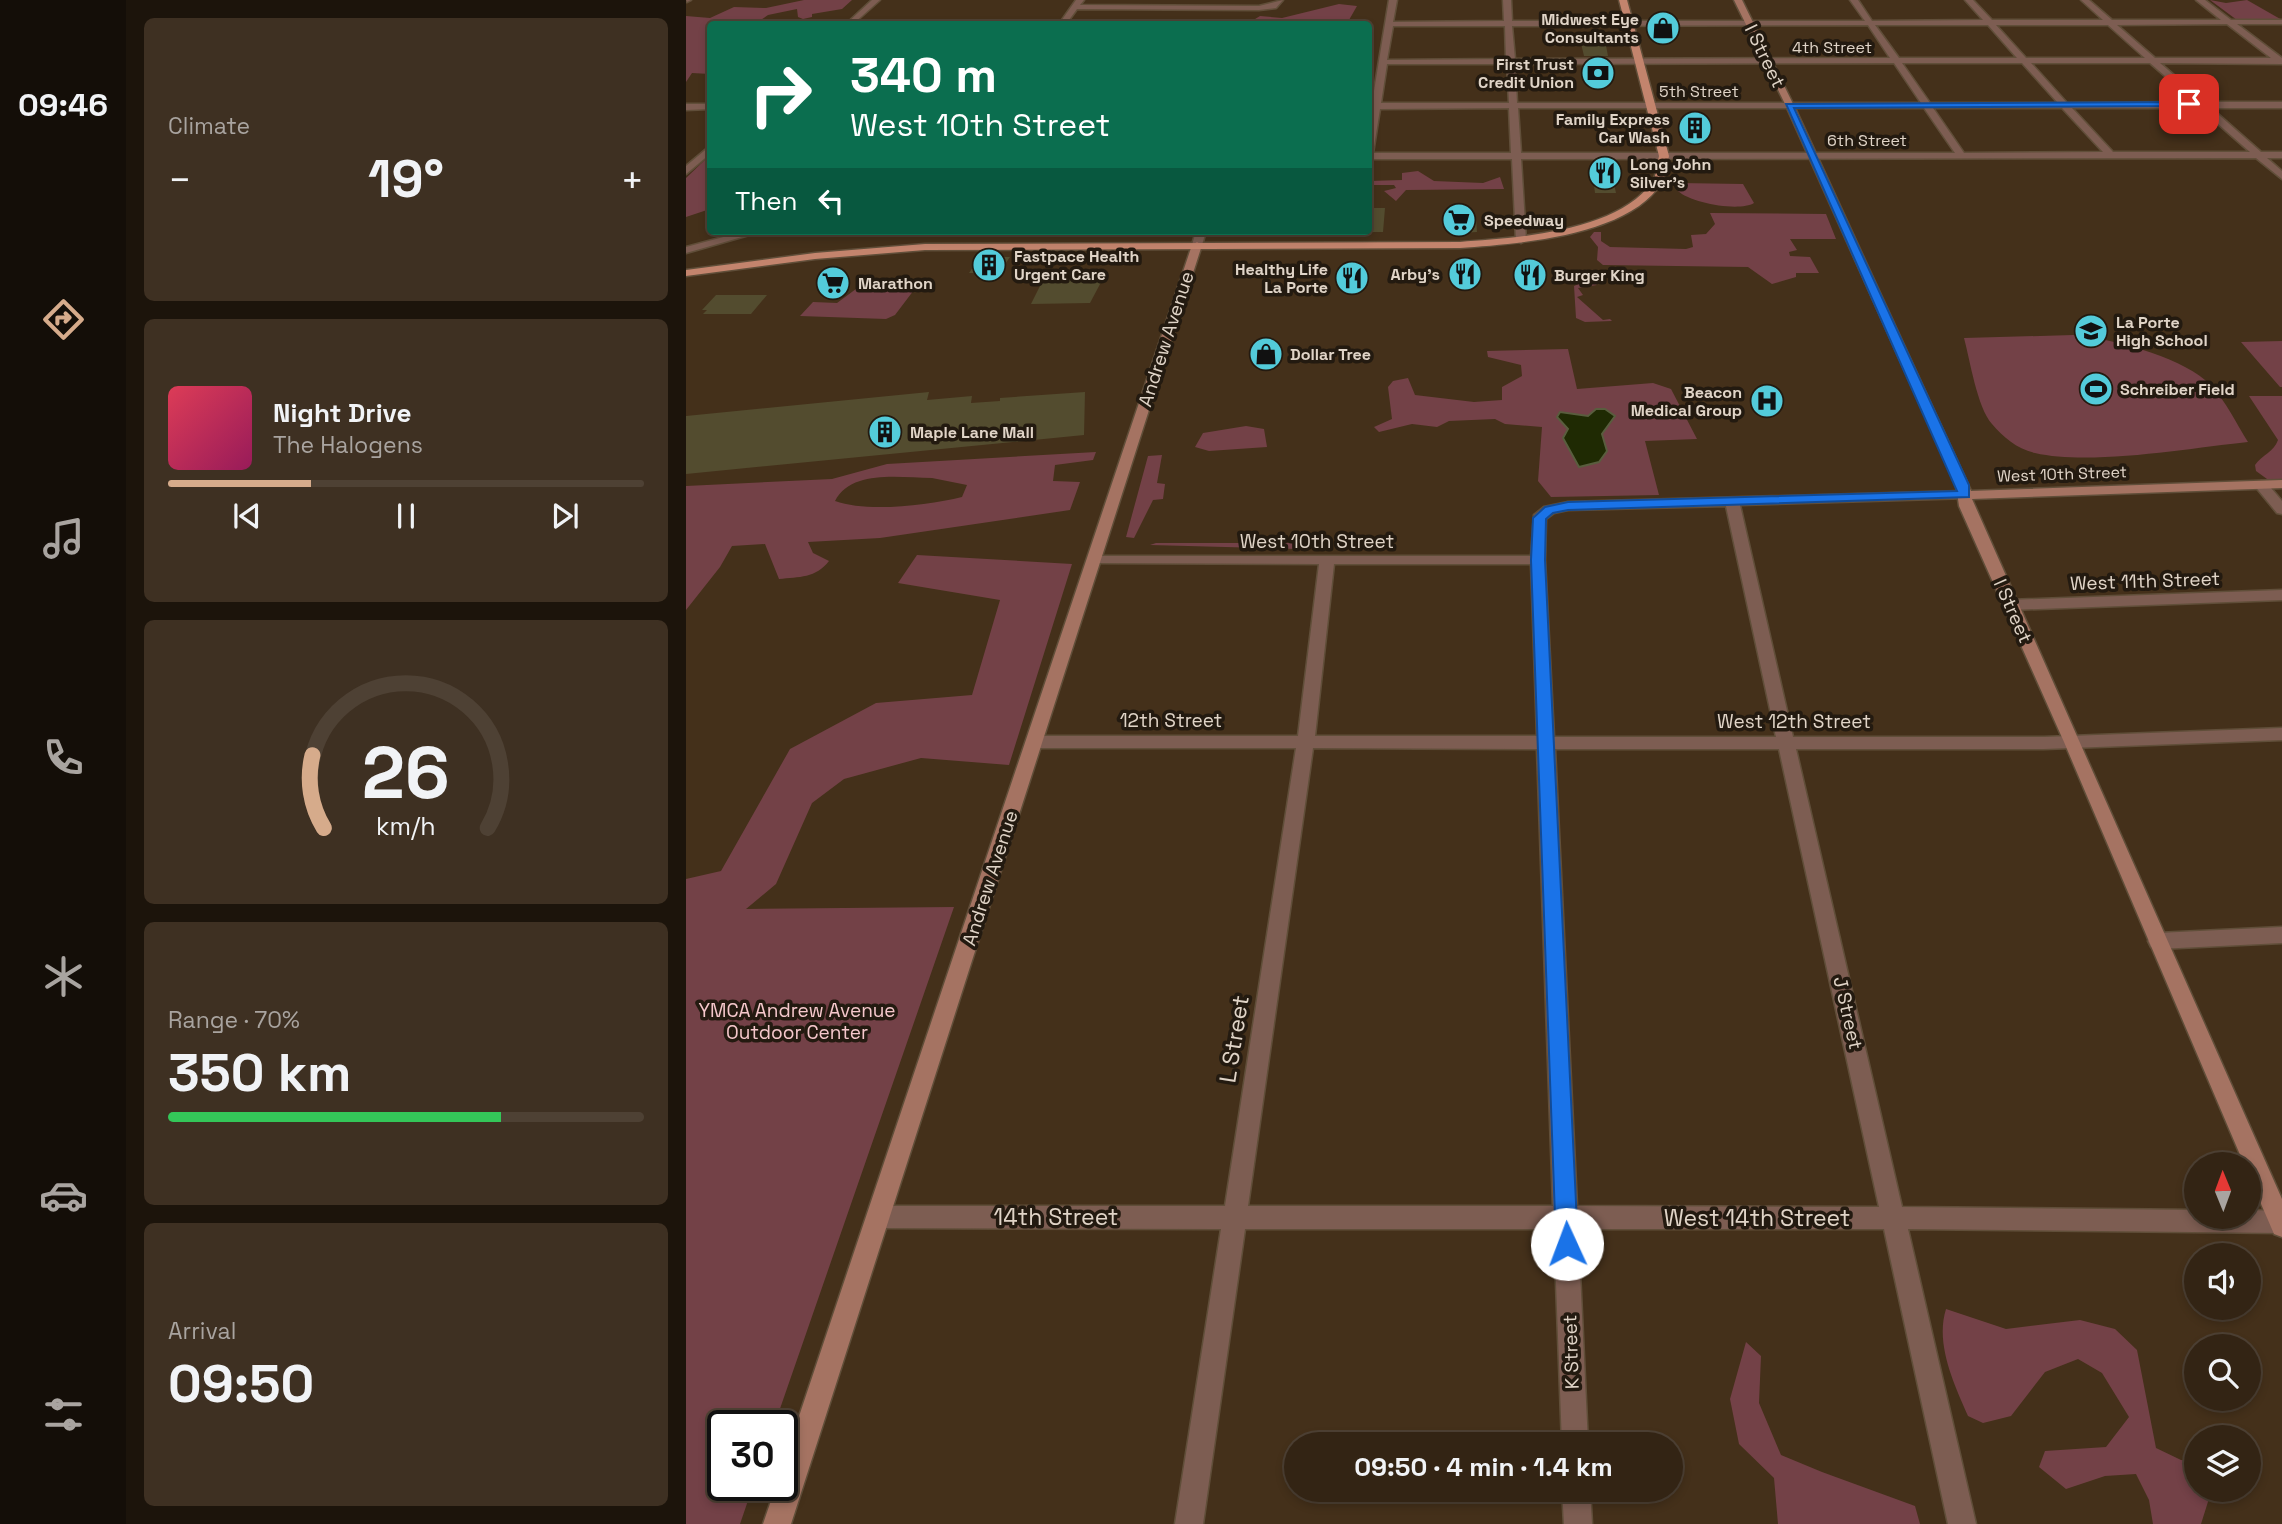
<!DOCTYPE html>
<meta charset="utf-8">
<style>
body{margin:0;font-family:"Space Grotesk",sans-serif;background:#3e3022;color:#f1f3f6;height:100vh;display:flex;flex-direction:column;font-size:26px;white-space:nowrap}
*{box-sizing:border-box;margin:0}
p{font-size:23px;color:#a9a4a0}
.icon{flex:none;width:38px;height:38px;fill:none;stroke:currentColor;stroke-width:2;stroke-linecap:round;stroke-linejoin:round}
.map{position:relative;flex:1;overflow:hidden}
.drawer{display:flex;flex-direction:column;gap:18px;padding:18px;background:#1c140b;width:560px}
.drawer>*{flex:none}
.top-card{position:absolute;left:21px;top:21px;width:665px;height:214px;border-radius:7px;box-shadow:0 4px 10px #0003,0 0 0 2px #4e4134;background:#0b6e4f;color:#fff;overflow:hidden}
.needle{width:46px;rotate:359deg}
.tools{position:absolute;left:1498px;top:1152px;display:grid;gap:14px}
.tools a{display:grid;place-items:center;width:77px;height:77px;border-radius:50%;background:#332414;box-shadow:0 4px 10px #0003,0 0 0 2px #4e4134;font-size:35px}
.speed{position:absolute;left:21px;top:1410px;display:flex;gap:14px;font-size:35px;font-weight:700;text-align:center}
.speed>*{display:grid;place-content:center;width:91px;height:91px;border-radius:50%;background:#332414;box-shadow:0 4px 10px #0003,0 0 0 2px #4e4134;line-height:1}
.speed .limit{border:4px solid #111;border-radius:10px;background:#fff;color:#111}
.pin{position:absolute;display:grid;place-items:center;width:60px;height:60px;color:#fff;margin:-30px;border-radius:14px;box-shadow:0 4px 10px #0006}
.me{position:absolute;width:77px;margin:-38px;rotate:358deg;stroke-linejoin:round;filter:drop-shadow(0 0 5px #0008)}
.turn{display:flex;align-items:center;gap:24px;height:147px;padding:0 28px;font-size:32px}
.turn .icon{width:91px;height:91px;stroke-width:2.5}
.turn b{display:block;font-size:49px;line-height:60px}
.then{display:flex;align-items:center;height:66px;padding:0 28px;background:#0003;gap:14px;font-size:26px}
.big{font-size:52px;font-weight:700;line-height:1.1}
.drawer .widget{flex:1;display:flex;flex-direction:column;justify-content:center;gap:10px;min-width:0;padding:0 24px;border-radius:10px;background:#3e3022}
.drawer .dial{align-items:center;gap:0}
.dial svg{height:182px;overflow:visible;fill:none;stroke:#4e4134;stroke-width:7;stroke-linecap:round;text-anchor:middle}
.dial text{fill:#f1f3f6;stroke:none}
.song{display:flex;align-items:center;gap:21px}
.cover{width:84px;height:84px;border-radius:10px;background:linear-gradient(135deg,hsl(350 70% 55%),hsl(330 70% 35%))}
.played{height:7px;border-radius:4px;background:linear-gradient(90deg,#d6ab8b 30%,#4e4134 30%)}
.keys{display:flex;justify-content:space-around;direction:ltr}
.heat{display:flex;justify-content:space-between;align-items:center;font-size:38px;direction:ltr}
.charge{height:10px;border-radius:5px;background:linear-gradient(90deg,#34c759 70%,#4e4134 0)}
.trip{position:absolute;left:598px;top:1432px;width:399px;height:70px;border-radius:35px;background:#332414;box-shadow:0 4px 10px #0003,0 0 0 2px #4e4134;font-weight:700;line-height:70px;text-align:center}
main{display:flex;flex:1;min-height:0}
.dock{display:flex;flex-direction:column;width:126px;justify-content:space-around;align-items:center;background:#140e08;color:#a9a4a0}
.dock .icon{width:49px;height:49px}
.dock .active{color:#d6ab8b}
.dock b{font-size:32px;color:#f1f3f6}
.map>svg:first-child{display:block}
.green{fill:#734147;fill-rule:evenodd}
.water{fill:#1f2a03;stroke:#595d3e;stroke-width:2}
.building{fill:#534c2f}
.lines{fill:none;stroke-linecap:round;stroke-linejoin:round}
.street-casing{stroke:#604e39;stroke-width:3}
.secondary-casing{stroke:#604e39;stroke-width:3}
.primary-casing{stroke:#604e39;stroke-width:3}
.street{fill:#7d5d52;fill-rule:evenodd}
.secondary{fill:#a57362;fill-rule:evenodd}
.primary{fill:#c3846d;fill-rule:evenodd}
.route{fill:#1a73e8;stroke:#114b97;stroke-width:2}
.labels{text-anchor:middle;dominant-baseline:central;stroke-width:7;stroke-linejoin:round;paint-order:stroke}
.far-poi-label{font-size:16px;font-weight:bold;fill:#e0d4c7;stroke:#231a10;text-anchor:start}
.far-street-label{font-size:16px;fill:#e0d4c7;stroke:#231a10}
.street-label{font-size:19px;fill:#e0d4c7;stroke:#231a10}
.park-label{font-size:19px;fill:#f6c8cc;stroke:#231a10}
.near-street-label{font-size:23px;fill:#e0d4c7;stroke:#231a10}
</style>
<main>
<nav class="dock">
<b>09:46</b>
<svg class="icon active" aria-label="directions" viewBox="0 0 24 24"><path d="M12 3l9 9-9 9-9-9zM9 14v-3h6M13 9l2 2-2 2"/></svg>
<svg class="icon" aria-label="music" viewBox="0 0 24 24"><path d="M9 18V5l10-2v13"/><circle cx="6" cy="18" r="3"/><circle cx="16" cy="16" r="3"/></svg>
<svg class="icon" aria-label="phone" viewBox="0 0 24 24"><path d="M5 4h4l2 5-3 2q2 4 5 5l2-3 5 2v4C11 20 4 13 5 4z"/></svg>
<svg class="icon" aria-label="climate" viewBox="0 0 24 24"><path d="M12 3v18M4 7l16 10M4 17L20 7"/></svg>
<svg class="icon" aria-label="car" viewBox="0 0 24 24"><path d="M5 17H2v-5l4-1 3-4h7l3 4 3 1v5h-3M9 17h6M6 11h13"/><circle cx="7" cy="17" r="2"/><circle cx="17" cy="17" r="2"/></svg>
<svg class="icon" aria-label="filters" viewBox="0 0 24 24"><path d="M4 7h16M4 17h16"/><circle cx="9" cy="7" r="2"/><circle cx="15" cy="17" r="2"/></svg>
</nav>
<section class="drawer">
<div class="widget"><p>Climate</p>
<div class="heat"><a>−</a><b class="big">19°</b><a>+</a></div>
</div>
<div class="widget">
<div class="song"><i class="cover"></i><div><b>Night Drive</b><p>The Halogens</p></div></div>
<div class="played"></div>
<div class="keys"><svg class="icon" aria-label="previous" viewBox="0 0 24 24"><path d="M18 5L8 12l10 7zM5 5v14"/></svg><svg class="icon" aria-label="pause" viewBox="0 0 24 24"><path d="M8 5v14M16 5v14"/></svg><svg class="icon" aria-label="next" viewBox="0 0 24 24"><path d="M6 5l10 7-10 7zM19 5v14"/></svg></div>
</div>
<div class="widget dial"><svg viewBox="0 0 100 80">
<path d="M14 69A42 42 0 1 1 86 69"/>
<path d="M14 69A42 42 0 0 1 9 37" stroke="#d6ab8b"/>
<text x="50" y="56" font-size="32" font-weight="700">26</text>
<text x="50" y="72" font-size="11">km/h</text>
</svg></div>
<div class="widget"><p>Range · 70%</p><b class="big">350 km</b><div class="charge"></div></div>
<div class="widget"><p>Arrival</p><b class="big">09:50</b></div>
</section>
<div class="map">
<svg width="1596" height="1524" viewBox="0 0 1596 1524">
<rect width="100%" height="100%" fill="#44301a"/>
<path class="green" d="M118,0h48l-10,9 -30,5v3l-9,2 -5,-2 -1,-8 -29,6 -13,9h-45v33l-3,5 3,1v11l-18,-1 -6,9v-66l24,2 24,-11 32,1z
M1524,0l16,3 21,-3 35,20h-45z
M653,4l18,2 -8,14 -20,4h-54l-8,-3 -20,3 13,-8 22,2z
M24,155v54l-24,8v-39z
M732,171l16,10 49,2 17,-6 4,12 -98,1 -10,11 -12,-10 12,-3 -2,-3h-25v-4l33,-1v-7z
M993,183l64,1 11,19c-15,9 -63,0 -76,-12z
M1024,213l116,1 10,25h-46l7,11 -8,2 1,4 20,1 9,16h-23v4l-24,7 -24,-17 -145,-2 -6,-5 1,-13 -8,-10 4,-5h7v9l9,6 76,2 7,-2 -2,-12 15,-1 9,-10z
M904,279l7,6 -19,3 5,7 -6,2 26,23 7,-1 2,2 -27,1 -9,-4 -2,-32z
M174,286h57l-22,29 -9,4 -86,-3 13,-14 24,1z
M1387,335c37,3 104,21 132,45 18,15 31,43 43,62 -58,6 -158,24 -213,11 -18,-4 -32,-16 -43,-29 -15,-17 -22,-64 -28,-86z
M1596,341v46h-2l-39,-45z
M882,349l9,40 76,-6 18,6 26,50 -52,2 14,54 -108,2 -13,-16 4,-54 -37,-3 -10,-5 -46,2 -12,6 -25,-3 -33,8 -5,-5 18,-8 -4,-32 5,-6 15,-3 7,17 59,7 28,-2v-13l20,-11 -1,-11 -33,-8 -1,-6zM910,409h9l10,7 -13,18 5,17 -8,11 -20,5 -16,-29 5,-9 -8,-17 28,4z
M1563,396h33v83h-15l-11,-8 -1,-6c7,-10 19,-13 23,-25z
M560,426l18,3 3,18 -58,4 -14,-4 8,-14z
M410,452l-3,8 -38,5 -2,16 27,1 -10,28 -190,28 -72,4 5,11 16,8c-13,17 -30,16 -50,18l-14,-35 -33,2 -12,21 -34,43v-124l146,-7 55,-15zM246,478l35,7 -5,12c-34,8 -94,16 -127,4 17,-32 65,-23 97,-23z
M476,455l-5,28 8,1 -2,15 -10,1 -19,38 -8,-1 22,-81z
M470,543h139l7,1 -2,5 -150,-4z
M231,555l155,9 -63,201 -88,-7 -77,21 -32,24 -36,81 -30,25 208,-2 -180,519h-51v60h30l-13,38h-54v-645l35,-8 69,-122 86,-46 96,-8 28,-95 -102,-17z
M1260,1309l60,20 74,-9 35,9 22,21 19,98 25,12 15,2v27h16l-11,35h-48l-4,-24 -13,-26 -31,2 -39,13 -27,-22 6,-16 61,-4 23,-30 -27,-44 -24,-14 -33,13 -34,44 -28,7 -15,-7c-14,-32 -33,-72 -22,-107z
M1060,1342l15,14 -2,47 22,52 41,17 93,34 5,18h-142l-4,-46 -35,-34 -9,-45z"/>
<path class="water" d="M910,409h9l10,7 -13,18 5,17 -8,11 -20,5 -16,-29 5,-9 -11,-12 3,-5 28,4z"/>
<path class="building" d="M893,35h25l4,21h-24z
M906,170h19l5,23h-21z
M682,208h17l-2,24h-15z
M769,217h21l1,15 -17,1z
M294,257h30l-11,16h-30z
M833,265h19l3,22h-21z
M421,271l-17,32 -59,1 16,-32z
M30,295h51l-16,19h-48l4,-4h-5z
M243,392l-2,8 45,-4 -1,7 29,-2v-3l85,-6 -1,43 -398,39v-58z"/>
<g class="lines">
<defs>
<path id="street" d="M0,0h5l-4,2z
M186,0h8l-27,24h-7z
M390,0h8l-4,5 179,1 24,-6 -7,8 -17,2 -182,-1 -11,15h-7z
M703,0h8l-4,22 111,-1 -1,-21h8l1,21h353l-15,-21h8l14,21 111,-1 -18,-20h8l19,20h111l-22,-20h8l23,20h109l-25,-20h9l26,20h51v4h-45l45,34v6l-122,-1 45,39h77v6h-71l50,44h21v6h-15l15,13v8l-26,-21 -735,1 5,81 -5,3 -5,-3 -4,-81h-144l3,-50h-3v-6h4zM1541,24l44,34h-116l-38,-33zM1182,25l22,33 -375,1 -3,-33zM1189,25h113l29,33h-118zM1310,25h112l37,33h-119zM707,26h112l1,33 -119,1zM1208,63l27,40h-404l-2,-39zM1216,63h120l36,40h-128zM1345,63h119l45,39 -128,1zM701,64h120l2,39h-128zM823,108l2,45h-138l7,-44zM832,108h406l31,45h-434zM1247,108h129l41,44 -139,1zM1386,108h128l50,44h-137z
M0,104h24v5l-24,1z
M24,146v8l-24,20v-8z
M60,231h17l-77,22v-6z
M510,231h10l-4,14 -5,3 -5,-3z
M1575,481l5,1 16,19v13l-5,-1 -23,-28z
M1278,491l5,1v6l-229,7 53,232h251l238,-9v12l-238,9h-248l106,458 294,3v6h53v-6l33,1v22l-374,-4 68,295h-28l-64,-295h-306l10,215h-26l-8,-215h-309l-42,295h-28l46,-295 -342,-1 -8,-3 -4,-8 4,-8 8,-3h346l71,-458h-261l-9,-6 9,-6h263l21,-172 -224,-1 -5,-1 -2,-3 2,-3h441l3,-41 10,-8 24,-5zM1040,506l50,231h-222l-9,-177 1,-41 8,-6 14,-3zM648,564h197l6,172h-222zM627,748l224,1 16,457h-305zM869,749h224l100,458 -302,-1z
M1596,590v10l-272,10 -8,-5 8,-5z
M1596,927v16l-124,6 -7,-2 -3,-6 3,-6 7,-2z
M876,1489h28l2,35h-28z"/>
<path id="secondary" d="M1048,0h8l53,108 176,383 311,-11v8l-310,11 310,700v38l-8,-3 -25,-58v-12h-5l-180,-422 -105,-236 -3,-21 -169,-377z
M511,242l5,3 -411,1279h-28l13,-38h6v-19l410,-1222z"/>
<path id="primary" d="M933,0h8l42,156c-2,8 -3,19 -7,26 -32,54 -145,62 -202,66l-535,2 -110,9 -129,17v-6l129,-17 110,-9 535,-2c55,-4 158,-10 192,-60 5,-7 5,-18 7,-26z"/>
</defs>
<use href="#street" class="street-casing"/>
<use href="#secondary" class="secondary-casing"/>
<use href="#primary" class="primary-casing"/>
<use href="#street" class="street"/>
<use href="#secondary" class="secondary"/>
<use href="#primary" class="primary"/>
</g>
<path class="route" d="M1503,102l3,4 -398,2 175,377v12l-401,13 -15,3 -7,6 -1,41 33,684 -3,7 -8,3 -7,-3 -4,-7 -25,-684 2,-42 12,-11 23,-5 389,-11 -171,-387z"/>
<defs>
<symbol id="shop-disc" viewBox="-11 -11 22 22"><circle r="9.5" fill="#53cbda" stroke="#231a10"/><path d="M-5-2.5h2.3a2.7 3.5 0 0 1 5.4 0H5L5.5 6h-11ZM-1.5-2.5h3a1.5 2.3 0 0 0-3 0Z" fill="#111"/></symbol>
<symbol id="bank-disc" viewBox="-11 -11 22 22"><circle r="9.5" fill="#53cbda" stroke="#231a10"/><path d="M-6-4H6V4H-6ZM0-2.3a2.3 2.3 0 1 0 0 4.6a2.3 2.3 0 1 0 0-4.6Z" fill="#111"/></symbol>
<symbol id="building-disc" viewBox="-11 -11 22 22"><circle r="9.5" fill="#53cbda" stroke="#231a10"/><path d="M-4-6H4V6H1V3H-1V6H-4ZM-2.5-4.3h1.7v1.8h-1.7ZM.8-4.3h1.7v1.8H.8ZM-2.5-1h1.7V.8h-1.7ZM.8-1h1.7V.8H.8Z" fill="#111"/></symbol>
<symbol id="restaurant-disc" viewBox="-11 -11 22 22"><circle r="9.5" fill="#53cbda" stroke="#231a10"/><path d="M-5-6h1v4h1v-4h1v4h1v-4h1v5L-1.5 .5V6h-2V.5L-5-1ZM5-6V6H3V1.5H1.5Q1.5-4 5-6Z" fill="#111"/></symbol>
<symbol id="supermarket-disc" viewBox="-11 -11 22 22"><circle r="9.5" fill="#53cbda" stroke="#231a10"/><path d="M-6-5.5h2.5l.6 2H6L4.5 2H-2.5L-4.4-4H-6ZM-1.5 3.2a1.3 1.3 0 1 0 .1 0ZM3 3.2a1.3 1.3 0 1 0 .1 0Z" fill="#111"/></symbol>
<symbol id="school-disc" viewBox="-11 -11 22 22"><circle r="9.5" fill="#53cbda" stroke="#231a10"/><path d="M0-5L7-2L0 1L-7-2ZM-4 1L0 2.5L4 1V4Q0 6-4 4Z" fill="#111"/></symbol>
<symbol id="stadium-disc" viewBox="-11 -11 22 22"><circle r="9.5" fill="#53cbda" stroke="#231a10"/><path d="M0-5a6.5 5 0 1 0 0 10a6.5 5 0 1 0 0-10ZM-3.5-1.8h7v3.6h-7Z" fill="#111"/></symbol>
<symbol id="hospital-disc" viewBox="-11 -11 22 22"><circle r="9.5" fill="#53cbda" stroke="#231a10"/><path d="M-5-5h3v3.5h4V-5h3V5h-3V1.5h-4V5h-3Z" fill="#111"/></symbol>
</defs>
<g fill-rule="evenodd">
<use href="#shop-disc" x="958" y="9" width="38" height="38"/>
<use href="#bank-disc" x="893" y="54" width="38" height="38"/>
<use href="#building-disc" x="990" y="109" width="38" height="38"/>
<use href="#restaurant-disc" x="900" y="154" width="38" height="38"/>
<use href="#supermarket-disc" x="754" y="201" width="38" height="38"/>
<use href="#building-disc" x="284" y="246" width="38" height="38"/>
<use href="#restaurant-disc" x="760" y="255" width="38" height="38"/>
<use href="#restaurant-disc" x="825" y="256" width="38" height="38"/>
<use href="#restaurant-disc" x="647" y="259" width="38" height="38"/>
<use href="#supermarket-disc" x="128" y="264" width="38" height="38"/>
<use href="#school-disc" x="1386" y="312" width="38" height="38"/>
<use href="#shop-disc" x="561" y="335" width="38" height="38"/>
<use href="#stadium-disc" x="1391" y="370" width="38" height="38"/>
<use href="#hospital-disc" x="1062" y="382" width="38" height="38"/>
<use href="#building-disc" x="180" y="413" width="38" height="38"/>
</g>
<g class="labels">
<g class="far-poi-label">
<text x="953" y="19" text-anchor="end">Midwest Eye<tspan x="953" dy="18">Consultants</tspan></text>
<text x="888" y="64" text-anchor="end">First Trust<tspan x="888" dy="18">Credit Union</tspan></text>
<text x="984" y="119" text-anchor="end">Family Express<tspan x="984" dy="18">Car Wash</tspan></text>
<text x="944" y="164">Long John<tspan x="944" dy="18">Silver's</tspan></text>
<text x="798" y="220">Speedway</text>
<text x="328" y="256">Fastpace Health<tspan x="328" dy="18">Urgent Care</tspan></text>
<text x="642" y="269" text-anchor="end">Healthy Life<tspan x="642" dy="18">La Porte</tspan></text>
<text x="754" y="274" text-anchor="end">Arby's</text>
<text x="868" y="275">Burger King</text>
<text x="172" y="283">Marathon</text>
<text x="1430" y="322">La Porte<tspan x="1430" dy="18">High School</tspan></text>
<text x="604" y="354">Dollar Tree</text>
<text x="1434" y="389">Schreiber Field</text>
<text x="1056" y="392" text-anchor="end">Beacon<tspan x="1056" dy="18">Medical Group</tspan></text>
<text x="224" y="432">Maple Lane Mall</text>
</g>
<g class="far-street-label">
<text x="1146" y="47">4th Street</text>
<text x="1013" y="91">5th Street</text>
<text x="1181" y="140">6th Street</text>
<text transform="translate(1376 474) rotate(-2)">West 10th Street</text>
</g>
<g class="street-label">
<text transform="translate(1079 56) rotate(64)">I Street</text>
<text transform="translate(480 339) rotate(-72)">Andrew Avenue</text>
<text x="631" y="541">West 10th Street</text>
<text transform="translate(1459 581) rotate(-2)">West 11th Street</text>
<text transform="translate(1327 611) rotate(66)">I Street</text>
<text x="485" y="720">12th Street</text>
<text x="1108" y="721">West 12th Street</text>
<text transform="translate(304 878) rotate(-72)">Andrew Avenue</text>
<text transform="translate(1162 1013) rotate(77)">J Street</text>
<text transform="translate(885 1352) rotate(-92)">K Street</text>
</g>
<g class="park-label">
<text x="111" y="1010">YMCA Andrew Avenue<tspan x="111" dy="22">Outdoor Center</tspan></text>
</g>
<g class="near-street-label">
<text transform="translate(548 1039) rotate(-81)">L Street</text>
<text x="370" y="1217">14th Street</text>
<text x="1071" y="1218">West 14th Street</text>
</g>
</g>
</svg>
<div class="tools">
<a><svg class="needle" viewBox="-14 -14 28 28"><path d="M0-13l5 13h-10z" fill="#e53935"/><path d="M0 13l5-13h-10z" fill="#a9a4a0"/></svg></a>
<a><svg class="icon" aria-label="sound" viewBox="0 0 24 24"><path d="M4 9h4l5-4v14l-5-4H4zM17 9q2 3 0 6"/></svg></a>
<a><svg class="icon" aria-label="search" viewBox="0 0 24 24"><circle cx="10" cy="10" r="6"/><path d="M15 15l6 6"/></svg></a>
<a><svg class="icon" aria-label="layers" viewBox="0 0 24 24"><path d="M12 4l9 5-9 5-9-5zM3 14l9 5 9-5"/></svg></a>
</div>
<div class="speed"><div class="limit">30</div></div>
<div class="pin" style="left:1503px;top:104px;background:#d93025"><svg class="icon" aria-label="arrive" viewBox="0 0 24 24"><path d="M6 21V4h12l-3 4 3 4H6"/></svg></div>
<svg class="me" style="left:881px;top:1244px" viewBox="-20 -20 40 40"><circle r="19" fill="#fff"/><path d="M0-13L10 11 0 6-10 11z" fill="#1a73e8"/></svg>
<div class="trip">09:50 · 4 min · 1.4 km</div>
<div class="top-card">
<div class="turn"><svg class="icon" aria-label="right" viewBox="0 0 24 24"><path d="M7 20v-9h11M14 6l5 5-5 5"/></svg><div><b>340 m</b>West 10th Street</div></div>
<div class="then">Then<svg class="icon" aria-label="left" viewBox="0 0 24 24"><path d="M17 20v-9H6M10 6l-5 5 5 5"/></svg></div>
</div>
</div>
</main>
